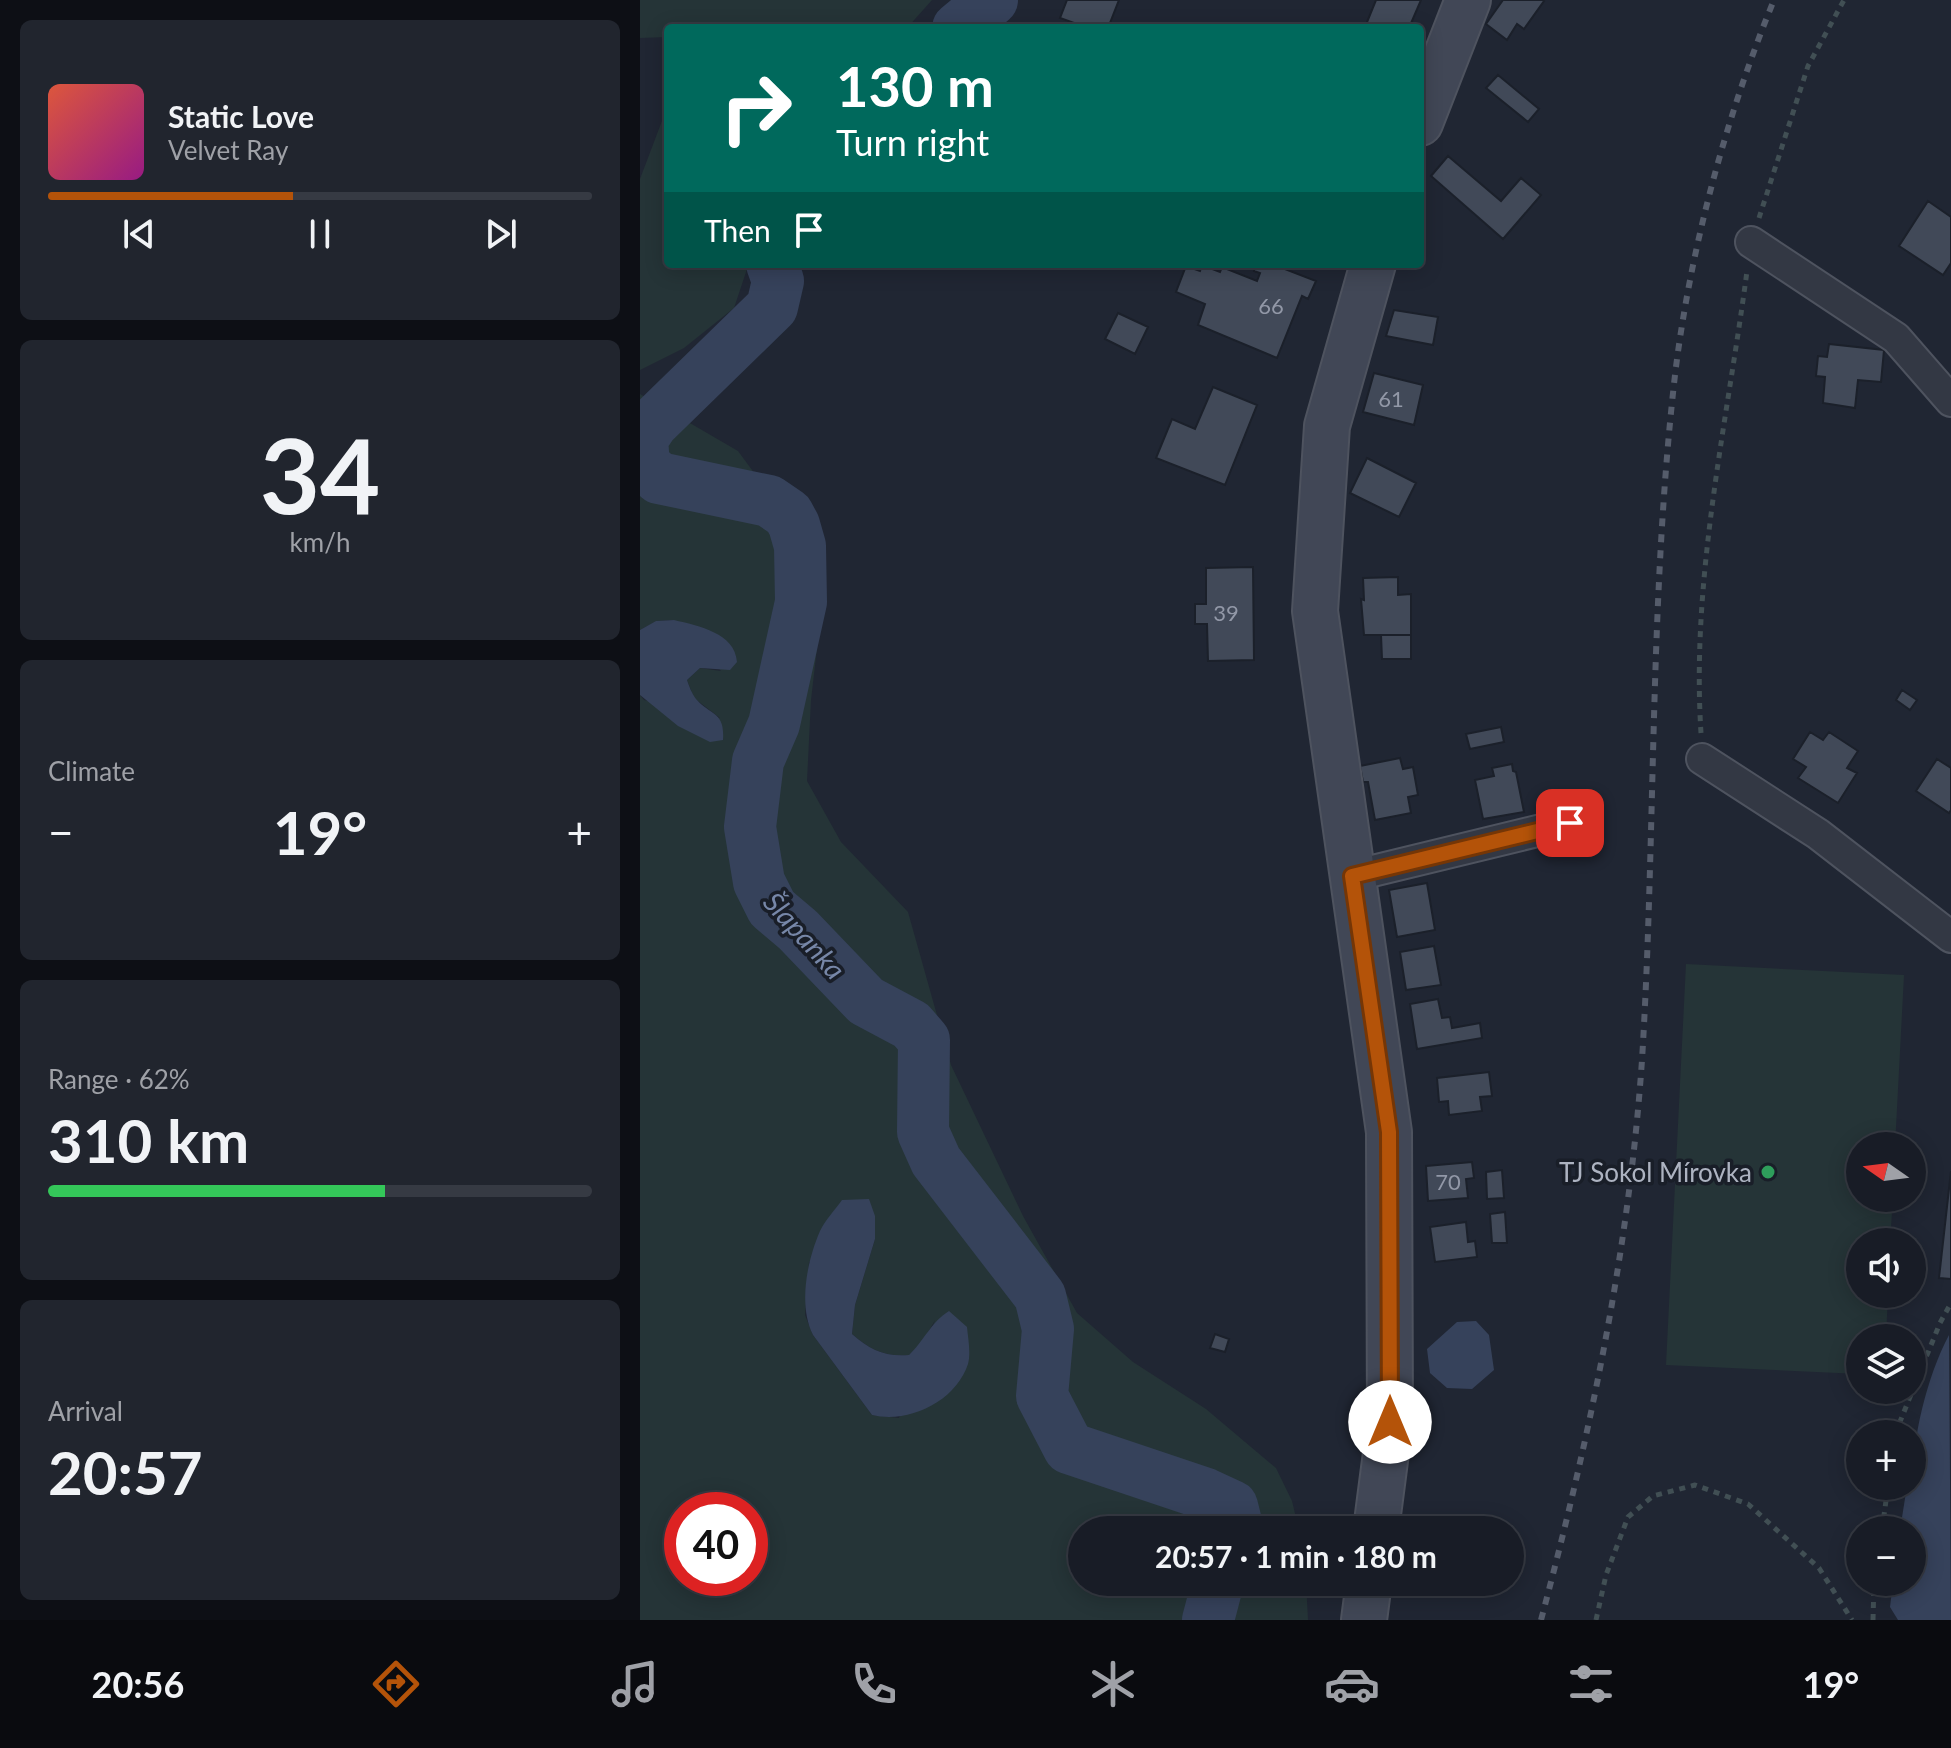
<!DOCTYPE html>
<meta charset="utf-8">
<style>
body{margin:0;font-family:Lato,sans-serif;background:#21252e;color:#f1f3f6;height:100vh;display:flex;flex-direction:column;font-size:30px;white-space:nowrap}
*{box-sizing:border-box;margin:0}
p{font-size:26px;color:#9fa1a7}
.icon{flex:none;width:44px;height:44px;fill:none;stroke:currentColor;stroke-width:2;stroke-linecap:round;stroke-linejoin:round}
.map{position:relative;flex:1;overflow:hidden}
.details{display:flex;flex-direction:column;gap:20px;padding:20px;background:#0d0f15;width:640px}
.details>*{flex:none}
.guide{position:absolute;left:24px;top:24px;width:760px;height:244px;border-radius:8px;box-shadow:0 4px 20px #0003,0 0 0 2px #363a43;background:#00695c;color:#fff;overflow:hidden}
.needle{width:52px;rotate:284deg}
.controls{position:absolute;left:1206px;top:1132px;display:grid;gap:16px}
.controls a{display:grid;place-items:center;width:80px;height:80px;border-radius:50%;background:#181c26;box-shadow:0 4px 20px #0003,0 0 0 2px #363a43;font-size:40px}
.speed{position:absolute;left:24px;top:1492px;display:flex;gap:16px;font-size:40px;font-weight:700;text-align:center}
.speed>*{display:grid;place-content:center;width:104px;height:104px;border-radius:50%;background:#181c26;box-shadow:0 4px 20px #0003,0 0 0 2px #363a43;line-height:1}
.speed .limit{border:12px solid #d22;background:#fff;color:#111}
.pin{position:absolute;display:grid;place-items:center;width:68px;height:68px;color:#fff;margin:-34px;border-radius:16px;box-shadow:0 4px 12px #0006}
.me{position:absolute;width:88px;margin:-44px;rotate:0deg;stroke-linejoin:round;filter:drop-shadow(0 0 6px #0008)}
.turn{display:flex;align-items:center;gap:28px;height:168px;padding:0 40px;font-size:36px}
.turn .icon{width:104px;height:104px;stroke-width:2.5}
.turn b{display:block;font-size:56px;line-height:68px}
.then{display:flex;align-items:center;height:76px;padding:0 40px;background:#0003;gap:16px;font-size:30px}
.big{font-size:60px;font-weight:700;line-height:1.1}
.details .widget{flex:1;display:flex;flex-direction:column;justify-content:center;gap:12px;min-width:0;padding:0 28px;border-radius:12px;background:#21252e}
.details .dial{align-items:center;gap:0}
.dial b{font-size:104px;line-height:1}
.song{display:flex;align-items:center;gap:24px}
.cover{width:96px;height:96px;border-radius:12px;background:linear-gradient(135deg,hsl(10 70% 55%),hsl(310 70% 35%))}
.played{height:8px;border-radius:4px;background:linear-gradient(90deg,#b45309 45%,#363a43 45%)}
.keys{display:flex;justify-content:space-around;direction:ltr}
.heat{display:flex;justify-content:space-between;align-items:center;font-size:44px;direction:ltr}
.charge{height:12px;border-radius:6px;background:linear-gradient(90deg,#34c759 62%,#363a43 0)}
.trip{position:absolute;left:428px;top:1516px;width:456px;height:80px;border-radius:40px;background:#181c26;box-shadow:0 4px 20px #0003,0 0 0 2px #363a43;font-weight:700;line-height:80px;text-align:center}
.tab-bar{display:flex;height:128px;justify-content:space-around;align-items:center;background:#0a0b0f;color:#9fa1a7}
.tab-bar .icon{width:56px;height:56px}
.tab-bar .active{color:#b45309}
.tab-bar b{font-size:36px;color:#f1f3f6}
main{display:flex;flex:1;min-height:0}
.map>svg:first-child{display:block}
.green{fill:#253437;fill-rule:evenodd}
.water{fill:#36425b}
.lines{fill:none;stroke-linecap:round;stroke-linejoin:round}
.stream{stroke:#36425b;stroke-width:9}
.river{stroke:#36425b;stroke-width:52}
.building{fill:#414958;stroke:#1b202a;stroke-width:2}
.street-casing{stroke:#4e535f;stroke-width:34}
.secondary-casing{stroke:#4e535f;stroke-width:48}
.path{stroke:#414f54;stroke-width:5;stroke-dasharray:6 6;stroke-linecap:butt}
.street{stroke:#333844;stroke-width:30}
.secondary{stroke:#414756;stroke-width:44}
.rail{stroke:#555c6b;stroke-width:6;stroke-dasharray:8 8;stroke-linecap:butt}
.route-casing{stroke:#753606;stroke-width:20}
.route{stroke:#b45309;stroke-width:14}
.leisure-dot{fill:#2e9e5b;stroke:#191e28;stroke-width:3}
.labels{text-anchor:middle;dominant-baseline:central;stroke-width:7;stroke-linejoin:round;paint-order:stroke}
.number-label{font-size:22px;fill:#9298a7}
.poi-label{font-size:26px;fill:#adb3c1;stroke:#191e28;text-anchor:end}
.water-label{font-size:28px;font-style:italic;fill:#7787a8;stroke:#191e28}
</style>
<main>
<section class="details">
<div class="widget">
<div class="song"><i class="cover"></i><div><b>Static Love</b><p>Velvet Ray</p></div></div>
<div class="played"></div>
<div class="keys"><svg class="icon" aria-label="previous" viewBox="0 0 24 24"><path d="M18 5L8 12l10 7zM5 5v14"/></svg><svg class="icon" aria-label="pause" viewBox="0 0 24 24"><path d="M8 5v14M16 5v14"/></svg><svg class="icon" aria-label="next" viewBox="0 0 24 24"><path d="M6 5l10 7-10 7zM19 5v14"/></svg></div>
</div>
<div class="widget dial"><b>34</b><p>km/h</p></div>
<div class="widget"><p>Climate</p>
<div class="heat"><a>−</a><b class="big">19°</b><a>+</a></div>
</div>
<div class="widget"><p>Range · 62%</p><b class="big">310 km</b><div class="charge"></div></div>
<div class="widget"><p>Arrival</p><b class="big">20:57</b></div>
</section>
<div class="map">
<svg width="1311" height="1620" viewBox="0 0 1311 1620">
<rect width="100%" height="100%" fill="#202633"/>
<path class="green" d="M0,0h292l-25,28h-239v9l-28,1z
M28,105v159h80v2l-14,42 -50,40 -44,22v-191z
M0,394l98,57 37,50 27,66 15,81 -6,52 -4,81 34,61 67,70 43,153 72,151 54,97 56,49 73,47 70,59 16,33 7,29h-217v52h224l2,38h-668v-925l4,5 76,18 -26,-20 -7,-18 13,-12 21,3 -47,-51 -17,1 -17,9zM235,1239l-20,66 -3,29c18,16 33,23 57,21l14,-13 12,-22 -36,98 -27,-3 -59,-80 -8,-20 4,-53zM42,1510h68v68h-68z
M1046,964l218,11 -9,171h-35v52h33l-3,44h-30v52h28l-2,44h-26v36l-194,-9z"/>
<path class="water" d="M34,620c25,6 61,13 63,42l-7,8 -30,-2 -13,12c2,6 5,14 9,19 15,17 29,12 27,41l-13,2 -32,-16 -38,-31v-65l16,-9z
M229,1199l6,17v23l-20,66 -3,29c18,16 33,23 57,21 15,-14 22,-33 40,-44l18,16c1,11 4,26 1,37 -12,37 -59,60 -96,51l-59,-80c-15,-30 -6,-74 7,-104 5,-11 15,-21 22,-31z
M836,1321l13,14 5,35 -22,19 -25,-1 -17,-15 -3,-24 30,-27z
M1309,1335l2,285h-53l-8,-13 3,-25h19v-52h-12l7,-44h5c0,-47 15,-110 37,-151z"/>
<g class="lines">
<path class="stream" d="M0,411l12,13"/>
<path class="river" d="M318,28l34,-28
M132,264l6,17 -6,26 -120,117 -10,15 2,26 15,13 110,23 19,13 6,11 6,21 1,56 -27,122 -16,37 -8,66 9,55 13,26 26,22 68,71 45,24 13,15 -1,92 13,29 104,135 8,33 -6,67 27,52 137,46 26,12 6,24
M568,1620l10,-38"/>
</g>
<path class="building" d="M427,0h52l-11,28h-20l-28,-10z
M736,0h45l-12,28h-42l-2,-1z
M863,0h40l1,1 -20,28 -7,-5 -10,16 -21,-16z
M858,75l41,34 -11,13 -42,-34z
M808,156l53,45 20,-23 20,17 -38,44 -72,-63z
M1288,201l23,16v46l-8,12 -44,-29z
M616,264h16l44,17 -8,18 -6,-3 -25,62 -79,-33 7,-21 -29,-12 10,-26 14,5 2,-6 18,7 2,-5 35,14 3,-8 -6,-2z
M754,310l44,7 -5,28 -47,-9z
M478,313l30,14 -13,27 -30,-15z
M1189,344l55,6 -3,32 -23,-2 -3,28 -32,-5 2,-26 -9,-1 2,-20 9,1z
M734,373l49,12 -9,40 -51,-13z
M573,387l44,18 -32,80 -69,-27 16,-39 23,10z
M727,458l49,25 -17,34 -49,-24z
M613,567l1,93 -46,1 -1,-37h-12v-20h11v-36z
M758,577v18l13,-1v41h-47l-3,-36 3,1 -1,-22z
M741,635h30v24h-29z
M1262,690l15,10 -7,10 -14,-10z
M861,727l3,15 -34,7 -4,-15z
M1170,732l13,8 6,-8 29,19 -11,17 10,5 -19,30 -40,-25 8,-11 -13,-8z
M760,758l3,11 10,-2 5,28 -10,2 3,16 -36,7 -7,-38h-5l-3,-16z
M1297,759l14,9v42l-2,3 -33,-22z
M872,764l1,7 3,1 8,40 -41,7 -8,-39 19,-4 -2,-8z
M787,883l8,47 -38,7 -8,-47z
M794,946l7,39 -35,5 -6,-38z
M798,999l4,19 8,-1 2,11 28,-5 2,15 -65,11 -7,-45z
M849,1072l3,24 -12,1 2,14 -33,4 -1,-14 -9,1 -2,-24z
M832,1162l2,16 -8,1 2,19 -40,3 -2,-35z
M862,1170l2,28 -17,1 -1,-27z
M1311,1171v108l-12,-1z
M865,1212l2,31h-15l-2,-29z
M826,1222l2,20 7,-1 2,16 -42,5 -5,-35z
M575,1334l14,5 -4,13 -15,-4z"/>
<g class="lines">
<defs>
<path id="street" d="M1111,242l145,96 55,63
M1062,759l116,75 133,103
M712,876l218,-53"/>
<path id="secondary" d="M780,123l48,-123
M733,264l-46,162 -12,185 74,521 1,290 -14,108
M724,1620l5,-38"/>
</defs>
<use href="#street" class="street-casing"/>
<use href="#secondary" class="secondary-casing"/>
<path class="path" d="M1119,218l49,-152 36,-66
M1061,733c-10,-154 26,-310 46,-462
M1255,1434l45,-111 11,-20
M1242,1530l6,-44
M956,1620l10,-45 22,-58 25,-21 42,-11 53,19 71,64 33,52
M1233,1620l1,-38"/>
<use href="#street" class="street"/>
<use href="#secondary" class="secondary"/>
<path class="rail" d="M901,1620c49,-184 88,-370 101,-560 14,-228 7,-458 33,-685 15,-125 51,-259 99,-375"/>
</g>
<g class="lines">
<defs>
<path id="route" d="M750,1422l-1,-290 -37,-256 218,-53"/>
</defs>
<use href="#route" class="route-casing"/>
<use href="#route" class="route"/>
</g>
<circle class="leisure-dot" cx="1128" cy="1172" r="8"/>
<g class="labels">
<g class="number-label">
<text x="631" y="305">66</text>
<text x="751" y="398">61</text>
<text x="586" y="612">39</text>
<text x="808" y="1181">70</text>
</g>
<g class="poi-label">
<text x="1112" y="1172">TJ Sokol Mírovka</text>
</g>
<g class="water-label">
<text transform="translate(165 935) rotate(48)">Šlapanka</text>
</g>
</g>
</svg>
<div class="controls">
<a><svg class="needle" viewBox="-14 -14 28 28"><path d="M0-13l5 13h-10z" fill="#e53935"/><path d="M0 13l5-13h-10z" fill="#9fa1a7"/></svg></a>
<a><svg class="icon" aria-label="sound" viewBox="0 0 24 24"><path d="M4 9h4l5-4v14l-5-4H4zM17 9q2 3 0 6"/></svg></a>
<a><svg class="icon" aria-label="layers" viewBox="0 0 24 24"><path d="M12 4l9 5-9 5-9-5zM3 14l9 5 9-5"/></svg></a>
<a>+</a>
<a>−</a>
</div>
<div class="speed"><div class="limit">40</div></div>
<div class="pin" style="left:930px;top:823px;background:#d93025"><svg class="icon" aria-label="arrive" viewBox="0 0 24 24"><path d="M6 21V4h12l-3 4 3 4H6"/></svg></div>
<svg class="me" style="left:750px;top:1422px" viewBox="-20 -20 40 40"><circle r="19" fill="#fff"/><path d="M0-13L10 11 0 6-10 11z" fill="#b45309"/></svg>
<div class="trip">20:57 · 1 min · 180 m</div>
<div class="guide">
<div class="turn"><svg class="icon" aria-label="right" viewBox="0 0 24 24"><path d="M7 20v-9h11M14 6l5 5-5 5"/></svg><div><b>130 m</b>Turn right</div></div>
<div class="then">Then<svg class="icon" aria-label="arrive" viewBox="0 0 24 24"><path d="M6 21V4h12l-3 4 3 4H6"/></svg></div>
</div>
</div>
</main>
<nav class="tab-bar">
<b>20:56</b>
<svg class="icon active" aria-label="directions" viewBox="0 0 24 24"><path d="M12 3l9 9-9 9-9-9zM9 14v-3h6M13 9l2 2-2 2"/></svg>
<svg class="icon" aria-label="music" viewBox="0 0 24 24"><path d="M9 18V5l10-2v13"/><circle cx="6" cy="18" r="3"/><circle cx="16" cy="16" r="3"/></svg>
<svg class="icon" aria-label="phone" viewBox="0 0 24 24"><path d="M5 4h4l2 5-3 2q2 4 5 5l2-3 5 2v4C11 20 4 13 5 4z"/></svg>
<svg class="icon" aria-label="climate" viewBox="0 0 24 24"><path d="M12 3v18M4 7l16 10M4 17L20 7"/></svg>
<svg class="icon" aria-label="car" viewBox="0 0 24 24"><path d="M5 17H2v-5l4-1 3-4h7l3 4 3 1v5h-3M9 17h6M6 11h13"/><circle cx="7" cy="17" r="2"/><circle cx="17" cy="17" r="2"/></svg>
<svg class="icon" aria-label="filters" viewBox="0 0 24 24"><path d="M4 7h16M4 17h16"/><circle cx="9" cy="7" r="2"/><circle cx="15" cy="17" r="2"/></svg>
<b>19°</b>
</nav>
